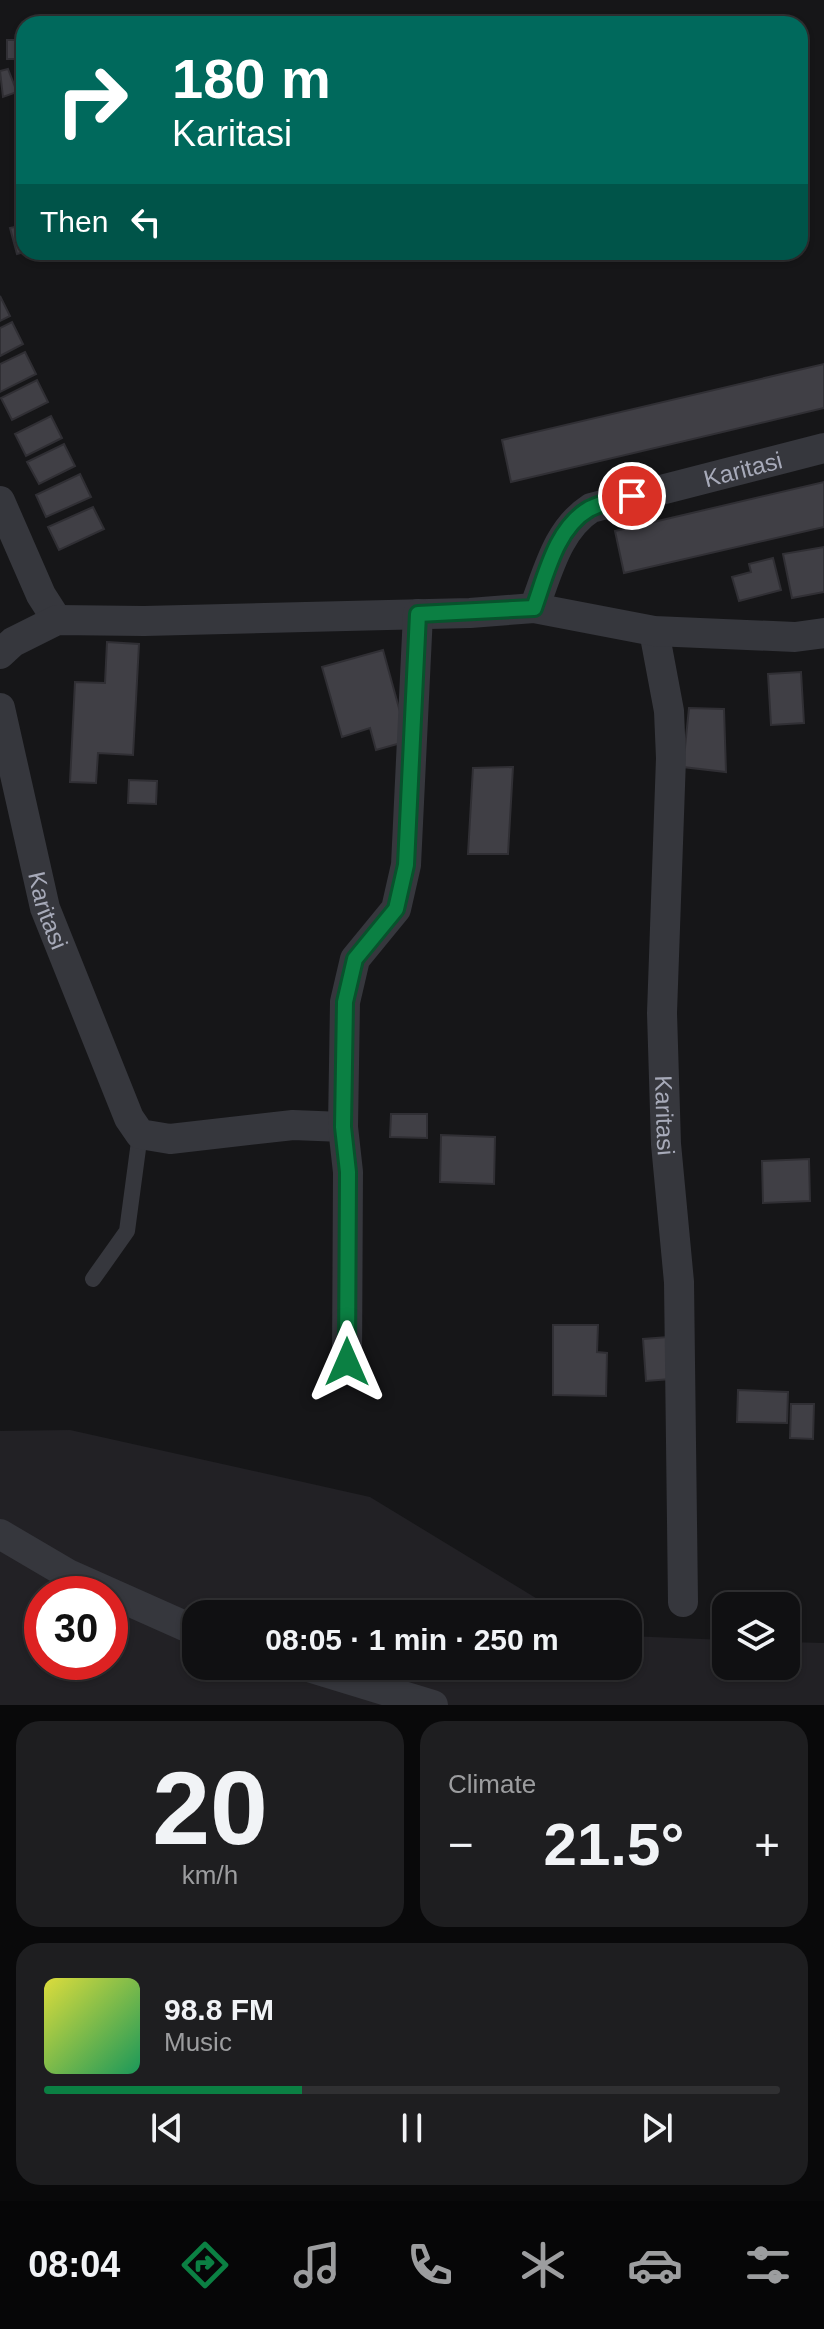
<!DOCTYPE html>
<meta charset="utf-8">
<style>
body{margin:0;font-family:Arial,sans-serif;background:#1e1e20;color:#f1f3f6;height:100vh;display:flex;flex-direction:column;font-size:30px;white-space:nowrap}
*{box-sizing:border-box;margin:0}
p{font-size:26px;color:#9c9d9f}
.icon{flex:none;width:44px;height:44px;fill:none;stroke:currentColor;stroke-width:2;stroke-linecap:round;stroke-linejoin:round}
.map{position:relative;height:1705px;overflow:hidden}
.drawer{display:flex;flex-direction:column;gap:16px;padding:16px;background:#09090a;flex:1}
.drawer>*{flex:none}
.banner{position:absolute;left:16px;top:16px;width:792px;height:244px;border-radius:24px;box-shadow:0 2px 6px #0004,0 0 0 2px #303032;background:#00695c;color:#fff;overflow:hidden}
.buttons{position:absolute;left:712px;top:1592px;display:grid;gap:16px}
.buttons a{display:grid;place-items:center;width:88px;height:88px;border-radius:16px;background:#101012;box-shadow:0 2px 6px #0004,0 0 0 2px #303032;font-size:40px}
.speed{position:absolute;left:24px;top:1576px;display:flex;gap:16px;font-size:40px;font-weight:700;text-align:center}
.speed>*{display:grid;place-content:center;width:104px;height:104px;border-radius:50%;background:#101012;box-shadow:0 2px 6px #0004,0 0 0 2px #303032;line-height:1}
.speed .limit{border:12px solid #d22;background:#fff;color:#111}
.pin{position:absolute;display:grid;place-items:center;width:68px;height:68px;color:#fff;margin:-34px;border:4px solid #fff;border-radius:50%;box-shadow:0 2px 8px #0007}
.me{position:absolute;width:88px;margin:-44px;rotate:0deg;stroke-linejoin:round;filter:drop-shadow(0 0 6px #0008)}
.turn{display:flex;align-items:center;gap:28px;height:168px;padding:0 24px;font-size:36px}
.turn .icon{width:104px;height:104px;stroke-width:2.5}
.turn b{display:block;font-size:56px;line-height:68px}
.then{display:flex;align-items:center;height:76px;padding:0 24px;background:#0003;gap:16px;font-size:30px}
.big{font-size:60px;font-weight:700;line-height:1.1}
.drawer .card{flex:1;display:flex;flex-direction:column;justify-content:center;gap:12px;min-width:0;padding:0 28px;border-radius:24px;background:#1e1e20}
.drawer .dial{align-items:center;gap:0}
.dial b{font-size:104px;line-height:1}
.song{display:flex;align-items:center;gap:24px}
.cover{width:96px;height:96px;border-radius:12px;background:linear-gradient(135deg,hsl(60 70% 55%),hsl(150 70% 35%))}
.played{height:8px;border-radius:4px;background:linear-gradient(90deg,#0b8043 35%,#303032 35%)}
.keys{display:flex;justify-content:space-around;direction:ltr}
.heat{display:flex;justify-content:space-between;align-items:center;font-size:44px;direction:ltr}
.drawer .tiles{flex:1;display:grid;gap:16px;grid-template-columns:1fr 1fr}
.card:last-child{grid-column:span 2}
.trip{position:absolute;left:182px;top:1600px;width:460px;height:80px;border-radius:24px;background:#101012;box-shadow:0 2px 6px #0004,0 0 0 2px #303032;font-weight:700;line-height:80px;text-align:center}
.dock{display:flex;height:128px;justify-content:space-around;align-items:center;background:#060607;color:#9c9d9f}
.dock .icon{width:56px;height:56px}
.dock .current{color:#0b8043}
.dock b{font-size:36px;color:#f1f3f6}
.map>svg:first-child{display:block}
.built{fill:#222125;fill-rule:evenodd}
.building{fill:#403f45;stroke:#302f34;stroke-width:2}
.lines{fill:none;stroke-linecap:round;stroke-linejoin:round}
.lane{stroke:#36373d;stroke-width:16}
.street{stroke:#36373d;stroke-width:30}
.route-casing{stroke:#07532c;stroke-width:20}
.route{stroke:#0b8043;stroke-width:14}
.labels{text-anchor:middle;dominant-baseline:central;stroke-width:6;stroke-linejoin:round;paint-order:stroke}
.street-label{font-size:24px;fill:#a7aab9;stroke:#111113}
</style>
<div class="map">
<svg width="824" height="1705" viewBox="0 0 824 1705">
<rect width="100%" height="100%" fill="#161618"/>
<path class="built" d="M70,1430l300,67 192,117h-366v52h432v-30l98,4v26h60v-24l38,1v62h-824v-274zM42,1594h68v68h-68z"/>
<path class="building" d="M7,40h15v19h-15z
M8,69l9,23 -14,5 -3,-26z
M24,225v27l-7,2 -7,-26z
M0,296l10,20 -10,5z
M12,322l11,22 -23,12v-28z
M25,352l11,22 -36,18v-28z
M824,364v44l-313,74 -9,-42z
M37,380l11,22 -36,18 -11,-22z
M51,416l11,22 -36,18 -11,-22z
M64,444l11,22 -36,18 -12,-22z
M80,474l11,23 -45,20 -10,-22z
M824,482v45l-200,46 -9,-42z
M93,507l11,22 -45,21 -11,-23z
M824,547v45l-32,6 -9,-44z
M773,558l8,32 -42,11 -7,-24 19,-5 -2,-8z
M107,642l32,2 -6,111 -35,-2 -2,30 -26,-1 5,-100 30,1z
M383,650l25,91 -32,9 -6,-22 -28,9 -20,-70z
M801,672l3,51 -33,2 -3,-51z
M689,708l35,1 2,63 -43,-5z
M513,767l-5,87h-40l5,-86z
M129,780l28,1 -1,23 -28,-1z
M391,1114h36v24l-37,-1z
M441,1135l54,2 -1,47 -54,-2z
M809,1159l1,42 -47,2 -1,-42z
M553,1325h45l-1,27 10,1 -1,43 -53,-1z
M668,1337l3,42 -25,2 -3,-42z
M738,1390l50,2 -1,31 -50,-1z
M791,1404h23l-1,35 -23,-1z"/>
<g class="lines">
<path class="lane" d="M93,1279l34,-48 13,-97"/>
<g class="street">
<path d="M0,501l41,94 16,25"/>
<path id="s1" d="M534,608c14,-36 23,-78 57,-100l233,-60"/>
<path id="s2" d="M654,631l15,80 2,47 -9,255 4,131 13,138 4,320"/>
<path d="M0,654l13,-12 44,-22 87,1 326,-8 64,-5 120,23 141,6 29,-4"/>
<path id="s3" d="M0,708l45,200 84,210 11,16 30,5 123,-14 50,2"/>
<path d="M347,1362l1,-190 -5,-45 2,-125 10,-43 41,-50 10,-44 12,-251"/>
<path d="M0,1534l68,40 128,57"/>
<path d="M305,1666l128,39"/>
</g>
</g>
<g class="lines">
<defs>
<path id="route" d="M347,1362l1,-190 -5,-45 2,-125 10,-43 41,-50 10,-44 12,-251 116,-6c12,-33 22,-80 55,-99 13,-7 29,-9 43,-13"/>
</defs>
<use href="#route" class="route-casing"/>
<use href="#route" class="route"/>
</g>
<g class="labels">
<g class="street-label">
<text stroke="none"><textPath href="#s1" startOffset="274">Karitasi</textPath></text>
<text stroke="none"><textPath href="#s3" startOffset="208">Karitasi</textPath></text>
<text stroke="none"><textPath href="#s2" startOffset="486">Karitasi</textPath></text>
</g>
</g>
</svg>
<div class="buttons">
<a><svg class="icon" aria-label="layers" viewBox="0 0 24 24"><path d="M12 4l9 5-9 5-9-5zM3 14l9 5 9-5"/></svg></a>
</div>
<div class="speed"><div class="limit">30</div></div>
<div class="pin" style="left:632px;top:496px;background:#d93025"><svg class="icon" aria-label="arrive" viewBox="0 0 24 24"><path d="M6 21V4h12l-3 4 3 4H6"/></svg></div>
<svg class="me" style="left:347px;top:1362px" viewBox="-20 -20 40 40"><path d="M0-17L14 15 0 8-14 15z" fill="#0b8043" stroke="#fff" stroke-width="4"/></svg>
<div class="trip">08:05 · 1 min · 250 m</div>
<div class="banner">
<div class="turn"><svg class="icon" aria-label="right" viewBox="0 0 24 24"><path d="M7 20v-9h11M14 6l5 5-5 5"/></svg><div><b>180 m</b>Karitasi</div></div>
<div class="then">Then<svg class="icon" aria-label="left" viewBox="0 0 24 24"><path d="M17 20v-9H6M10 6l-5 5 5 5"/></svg></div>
</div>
</div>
<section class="drawer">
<div class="tiles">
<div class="card dial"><b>20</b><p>km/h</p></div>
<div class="card"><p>Climate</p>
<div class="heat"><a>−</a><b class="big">21.5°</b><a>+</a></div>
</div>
<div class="card">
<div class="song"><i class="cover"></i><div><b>98.8 FM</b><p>Music</p></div></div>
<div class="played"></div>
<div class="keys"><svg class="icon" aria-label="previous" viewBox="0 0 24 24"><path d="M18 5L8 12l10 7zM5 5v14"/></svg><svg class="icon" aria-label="pause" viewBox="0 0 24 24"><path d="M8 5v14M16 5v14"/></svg><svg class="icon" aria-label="next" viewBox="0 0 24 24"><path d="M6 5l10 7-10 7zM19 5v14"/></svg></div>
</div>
</div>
</section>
<nav class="dock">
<b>08:04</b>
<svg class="icon current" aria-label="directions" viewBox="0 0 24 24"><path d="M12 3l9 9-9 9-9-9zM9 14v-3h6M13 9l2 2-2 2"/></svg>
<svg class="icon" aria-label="music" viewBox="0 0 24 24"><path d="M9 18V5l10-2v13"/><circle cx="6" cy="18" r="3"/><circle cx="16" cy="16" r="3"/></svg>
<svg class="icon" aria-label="phone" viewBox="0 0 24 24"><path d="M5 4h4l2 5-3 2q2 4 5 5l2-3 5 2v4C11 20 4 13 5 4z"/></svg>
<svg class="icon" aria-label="climate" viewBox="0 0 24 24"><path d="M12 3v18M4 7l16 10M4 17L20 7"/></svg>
<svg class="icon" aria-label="car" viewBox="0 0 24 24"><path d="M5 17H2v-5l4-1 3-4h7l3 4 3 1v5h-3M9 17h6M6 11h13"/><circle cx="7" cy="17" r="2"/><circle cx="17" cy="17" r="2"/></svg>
<svg class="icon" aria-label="filters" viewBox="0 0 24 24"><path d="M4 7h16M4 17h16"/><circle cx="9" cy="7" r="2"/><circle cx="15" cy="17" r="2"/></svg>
</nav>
